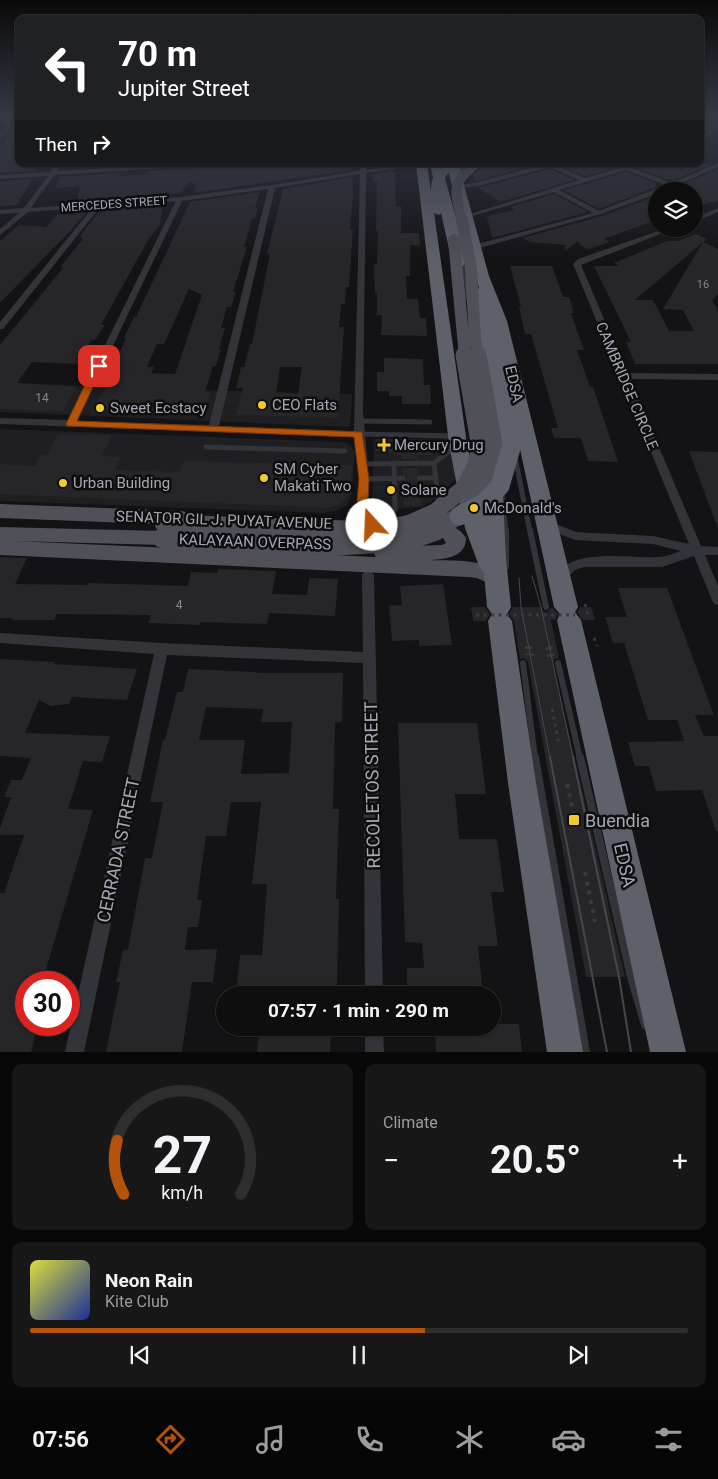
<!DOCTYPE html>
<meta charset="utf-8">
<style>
body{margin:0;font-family:Roboto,sans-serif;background:#171718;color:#f1f3f6;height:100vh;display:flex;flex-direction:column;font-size:19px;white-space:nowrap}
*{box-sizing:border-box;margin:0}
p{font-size:16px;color:#9b9c9e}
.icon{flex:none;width:28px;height:28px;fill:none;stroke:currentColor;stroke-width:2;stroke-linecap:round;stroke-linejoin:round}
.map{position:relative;height:1052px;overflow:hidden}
.drawer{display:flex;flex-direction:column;gap:12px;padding:12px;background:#080808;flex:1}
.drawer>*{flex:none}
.banner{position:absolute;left:15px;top:15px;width:689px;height:152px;border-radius:10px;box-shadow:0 1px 4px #0004,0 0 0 1px #2e2e2f;background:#202124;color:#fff;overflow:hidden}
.buttons{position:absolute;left:648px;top:182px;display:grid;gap:10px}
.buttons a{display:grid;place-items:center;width:55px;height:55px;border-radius:50%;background:#0e0e0f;box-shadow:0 1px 4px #0004,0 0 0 1px #2e2e2f;font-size:25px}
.speed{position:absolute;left:15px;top:971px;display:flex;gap:10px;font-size:25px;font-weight:700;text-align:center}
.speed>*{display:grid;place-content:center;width:65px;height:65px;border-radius:50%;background:#0e0e0f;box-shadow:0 1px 4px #0004,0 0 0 1px #2e2e2f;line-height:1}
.speed .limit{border:8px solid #d22;background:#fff;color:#111}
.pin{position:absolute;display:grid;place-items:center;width:42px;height:42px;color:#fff;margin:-21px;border-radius:10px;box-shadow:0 2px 8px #0006}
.me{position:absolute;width:55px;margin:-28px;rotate:340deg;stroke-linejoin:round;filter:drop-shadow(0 0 4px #0008)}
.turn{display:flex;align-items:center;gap:18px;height:105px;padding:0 20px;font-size:22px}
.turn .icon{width:65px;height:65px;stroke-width:2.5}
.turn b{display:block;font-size:35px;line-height:42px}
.then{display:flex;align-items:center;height:48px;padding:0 20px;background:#0003;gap:10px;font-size:19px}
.big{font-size:38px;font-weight:700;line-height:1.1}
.drawer .widget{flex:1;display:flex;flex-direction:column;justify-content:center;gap:8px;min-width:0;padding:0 18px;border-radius:10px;background:#171718}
.drawer .dial{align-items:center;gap:0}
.dial svg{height:130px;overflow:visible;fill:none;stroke:#2e2e2f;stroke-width:7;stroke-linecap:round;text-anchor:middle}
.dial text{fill:#f1f3f6;stroke:none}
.song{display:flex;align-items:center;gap:15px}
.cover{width:60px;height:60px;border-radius:8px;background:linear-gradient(135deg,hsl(60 70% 55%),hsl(230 70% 35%))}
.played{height:5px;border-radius:2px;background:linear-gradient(90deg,#b45309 60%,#2e2e2f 60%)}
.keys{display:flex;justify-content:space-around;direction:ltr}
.heat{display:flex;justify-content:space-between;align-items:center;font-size:28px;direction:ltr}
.drawer .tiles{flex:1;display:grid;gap:12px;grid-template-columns:1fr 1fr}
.widget:last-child{grid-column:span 2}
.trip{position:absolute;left:216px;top:986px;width:285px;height:50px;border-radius:25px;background:#0e0e0f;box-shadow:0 1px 4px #0004,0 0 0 1px #2e2e2f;font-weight:700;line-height:50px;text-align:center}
.tabs{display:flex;height:80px;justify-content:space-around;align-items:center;background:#060606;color:#9b9c9e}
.tabs .icon{width:35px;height:35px}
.tabs .on{color:#b45309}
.tabs b{font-size:22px;color:#f1f3f6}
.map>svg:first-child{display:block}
.built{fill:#1f1f21}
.building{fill:#262528;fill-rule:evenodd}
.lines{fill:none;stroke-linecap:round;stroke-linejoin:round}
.path-far1{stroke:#393a40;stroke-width:3;stroke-dasharray:3 4.5;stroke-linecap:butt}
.path{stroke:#393a40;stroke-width:4;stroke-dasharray:4 5.5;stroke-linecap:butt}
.lane-far3{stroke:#333439;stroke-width:4}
.lane-far2{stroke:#333439;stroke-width:5}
.lane-far1{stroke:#333439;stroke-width:6}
.lane{stroke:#333439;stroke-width:8}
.street{fill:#333439;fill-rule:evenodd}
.primary{fill:#4f5058;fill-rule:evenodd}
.highway{fill:#5f616a;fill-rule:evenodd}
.tram-far1{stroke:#46474e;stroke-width:1}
.tram{stroke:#46474e;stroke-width:2}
.path-bridge{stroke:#393a40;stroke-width:3;stroke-dasharray:3 4.5;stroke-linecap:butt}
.primary-bridge-far3{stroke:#4f5058;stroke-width:10}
.primary-bridge-far2{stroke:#4f5058;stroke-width:12}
.primary-bridge-far1{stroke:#4f5058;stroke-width:17}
.primary-bridge{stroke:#4f5058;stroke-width:21}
.highway-bridge-far1{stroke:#5f616a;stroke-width:11}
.highway-bridge{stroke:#5f616a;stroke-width:19}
.route{fill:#b45309;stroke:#753606}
.poi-dot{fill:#f3cc2c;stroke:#0e0e0f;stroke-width:2}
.labels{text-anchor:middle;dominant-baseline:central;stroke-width:5;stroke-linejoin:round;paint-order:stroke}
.far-number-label{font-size:11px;fill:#848691}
.far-street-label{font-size:12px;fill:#a4a7b5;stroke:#0e0e0f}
.number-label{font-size:12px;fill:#848691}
.street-label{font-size:15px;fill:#a4a7b5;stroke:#0e0e0f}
.poi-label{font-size:15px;fill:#a4a7b5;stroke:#0e0e0f;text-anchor:start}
.near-street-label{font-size:18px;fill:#a4a7b5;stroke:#0e0e0f}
.near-poi-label{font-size:18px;fill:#a4a7b5;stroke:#0e0e0f;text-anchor:start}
</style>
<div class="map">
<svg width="718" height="1052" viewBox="0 0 718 1052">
<rect width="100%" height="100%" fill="#131214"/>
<path class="built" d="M0,382l150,7 202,5 -2,33 -350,-15z
M0,429l343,13 7,3 5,6 -3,43 -5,11 -11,6 -13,2 -323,-12z
M451,438l5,40 -17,18 -17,11 -38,3 -8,-4 -4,-5 2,-62z"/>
<path class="building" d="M19,121v40l-2,3h23l-4,7 -36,2v-25z
M64,164h60l-63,5z
M222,164h129v6l-158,23 3,-8 -6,-4 -9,12 -16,1 -1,2 -87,7 3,-17 -24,2 3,-11 61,-4 -2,3h7l22,-2v-3l52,-3z
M485,164h54l-64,17 -2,-6z
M557,164h53l5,4 -30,8z
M645,164h67l-40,17 -35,-13z
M550,169l24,11 -73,22 -23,-14z
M718,169v32l-5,2 -3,-1 -16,7v-18h-12l-8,-3z
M393,171v2h2l1,33h5v27h18l1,13 -10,-1v31h-4l1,23h11l2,19h6l1,18 -46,-1 1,-20h-5v-22h-2l-1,-17v-12h3l1,-33h-2l1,-50h-4v-7z
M626,172l30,11v4l-57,22 -35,-19z
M352,177l1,16 -3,36h3l-4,58h-3l-1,17h-4l-2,23h5l-6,91 -102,-3 7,-27h-7l5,-21h3l6,-23h2l18,-90h-3l16,-65zM280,367h22l-4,27 -22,-1z
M32,179l-15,26 -17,1v-25z
M260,192l-5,16h3l-3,11h-3l-8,28h3l-14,45h3l-5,15h-4l-6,21h4l-6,21h2l-5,17h-3l-8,26h6l-5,18 -7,3 -95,-3v2h-12l25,-49h-2l11,-25h-2l10,-21h2l54,-115zM189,289l13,6 -27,79 -24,-1 3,-6h-7l10,-23h7z
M554,194l34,18 -96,26 -5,-22 28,-6 -5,-3z
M656,196v24l-52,19 6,3 -22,7 -8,-4 -2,-4 -13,10v-6l-35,-3 -7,-4 79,-22z
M163,204l-3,20 -12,16 -47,85h4l-10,15h-4l-13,24 -46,-2 -15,21 60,4 -15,25 -62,-3v-64l63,-77 -2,-2 22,-27 -3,-3 21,-27z
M89,209l-17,20 -72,74v-62l19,-16 27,2 12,-13 17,1 1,-5z
M695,234l12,5 -4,3 15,7v45l-6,6 6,11v53h-83l-9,-22h5l-37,-76h26l-6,-3 53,-22h11zM703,242l-40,67 20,1 11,21h-25l-16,-31h-18z
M510,266h42l11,31h6l5,16h-3l13,37h-7l13,37h3l25,75 -30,-1 -7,-23h-27l-3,-10h7l-27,-94h-6l-6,-27h2z
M384,358l39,1 1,26h6l1,19h-29v-8h-13v-5h-12v-19h7z
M58,434l54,1 -10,21 19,1 -6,13 65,2 4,-11 168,4 -2,27 -4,7 -7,6 -11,3 -328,-14v-30l35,2 6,-12 6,1z
M375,439l56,1 2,15h-16l1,4h-16v-4h-8v-3l-19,-1z
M689,451l29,1v74h-1z
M402,468h16l1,6 -4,4 4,4 2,24h-17l-1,-24 4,-5 -4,-3z
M0,557l27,1 -12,26 73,1 1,-2 99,3 3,-14 26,1 1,-4 58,2 -4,23 35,1 2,-17 29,1 -3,37 -66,-3 -2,11 -67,-2v3l-52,-2 3,-8 -94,-1 -3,6h-42v-2h-12z
M443,584l9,61 -33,1v-6l-27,1 -3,-35 13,-1 -2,-19z
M618,588h49l47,127h-19l9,21h14v95h-2l-14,-41 -46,1 -7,-25h-14l-7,-24 56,-1 -7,-21h-29l-24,-77h-11l-8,-26h22z
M471,607h14l5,7 -4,7h-13z
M513,607h28l2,4 4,1 5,-5 6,7 -3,6h-4l8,38 -5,2 -1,4 72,313h-39l-58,-315 -4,-4 -4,1 -6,-38 -5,-7z
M580,607h11l4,13h-12l-6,-8z
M0,659l55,3 -1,2 83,5 -10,31 -55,-3 -3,7 -18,2 -12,-6 -14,33 85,3 -8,26 -19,-1 -15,48 25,1 -49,166h-18v49h12l-7,27h-31v-159h4l20,-58h-24v-7l11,-31h-7l7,-17h11l9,-22 -31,-2z
M188,669l69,3v1h86l-1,49h-7l-2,87h6l-3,90h3l-2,86h-100l3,-30h22l5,-71h-15l9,-82h-30l-5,34h-20l-9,64h5l-4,27h-10l-3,23 32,-1 -4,33h-21l-10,70h-76l14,-70h-4l7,-32h5l17,-92h7l11,-56h-13l13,-62h2l12,-48h6zM206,707l57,2 -2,13h31l-3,51 -48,1 4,-34h-46z
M398,723h79l9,71h-31l4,45h38l7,53h-13l7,54h-20l5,49h-76v-27h17l-2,-25 -17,-1z
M492,1024h27l3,28h-86l-1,-24h57z
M259,1028h72l-1,24h-73z"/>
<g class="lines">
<path class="path-far1" d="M585,604l4,14
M594,638l3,8
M526,646l2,9
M530,646l3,12
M551,646l2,10
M547,647l2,10
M552,709l7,35"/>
<path class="path" d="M567,784l9,42
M585,872l10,50"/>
<path class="lane-far3" d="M462,263l5,36"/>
<path class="lane-far2" d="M358,421l72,1
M359,434l97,2
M206,447l139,4
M515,457l15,75
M434,463l5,43
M363,464l71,-1 21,-16
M419,478h17
M364,479l39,-1
M502,494l4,38
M383,525l12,-15 -1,-47"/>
<path class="lane-far1" d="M506,530v37
M530,530l16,77
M523,663l12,95
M558,663l22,95"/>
<path class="lane" d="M535,757l51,295
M580,757l51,220 14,48"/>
<path class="street" d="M0,117l9,5 2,4 -11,13v-6l5,-7 -5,-5z
M718,126v4l-18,10v-4z
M718,163v4l-55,24h-7v3l-55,20 -125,35h-3v-4l120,-32 -39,-21 -85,25 -5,-1 115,-36 -29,-13 -72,19 -19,2 -3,-2 22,-4 67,-18h8l32,14 35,-10 -8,-4 14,2 17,-2 -11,4 40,15zM626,170l40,15 -67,26 -40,-21z
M56,164h6l-5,7 119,-7h26l-3,2 -145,9 -23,33 149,-11 92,-12 88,-14v-7h6v6l42,-6v2l-2,1 -40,6 -3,238 6,68 -1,22 9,12 1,12 -2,3h-8l-4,-17c-3,6 0,11 -3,17h-8c-6,-13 4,-19 5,-30 2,-21 -2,-41 -4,-61l-354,-13v-6l68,2 108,-219 -76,6 -97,122h-3v-7l93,-115 -65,5 -28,23v-6l19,-16 -19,1v-4l24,-2 24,-32 -48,3v-4l50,-3zM360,174l-6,257 -135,-5 56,-238zM268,189l-59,236 -132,-4 105,-220z
M718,208v4l-24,10v-4z
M664,229h9l-92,36 46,108 91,1v6l-88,-1 71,167 17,1v8h-13l13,31v19l-4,-1 -2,-4 -18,-44 -32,11h-78l-9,3 -11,11h-8l-2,-3c17,-32 74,-19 105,-21 8,0 15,-4 22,-6l-28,-7 -78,-4 -33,-13 -2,-3 6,-4 30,12 77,4 36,8 -116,-280 5,-5z
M368,570l4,2 2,3 9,420h-18l-2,-332 -196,-8 -83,397h-19l89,-398 -154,-11v-10l162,10 201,9 -1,-77 2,-3z
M365,1028h18l1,24h-19z"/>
<path class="primary" d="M0,504l182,7 7,2 2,5 -2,5 -7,2 -182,-7z
M423,524c16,0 34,-2 43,14 0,19 -20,21 -35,22 20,1 62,-2 73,18l-3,6 -7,2 -17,-8 -9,-1 -468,-22v-28l163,4 7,2 3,5 -3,5 -7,2 -149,-4 362,16 -2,-3 3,-5 7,-2 58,-2 4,-2 -3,-5h-20l-7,-2 -2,-5 2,-5z"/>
<path class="highway" d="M416,164h11l40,280 16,67 -1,-33 3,-5 7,-2 7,2 3,5 4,81 5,48 -4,7 5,7 24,162 47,269h-36l-39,-269 -20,-162 4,-7 -5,-7 -3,-34 -5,-7 -14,-38 -16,-84z
M430,164h11l22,79 2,20 -2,3h-10z
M450,164h11v10l28,102 18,45 71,286 -3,5 6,8 105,432h-36l-93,-432 3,-6 -6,-7 -34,-158 -2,3 -7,2 -7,-2 -3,-4 -26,-128v-28l4,-4 -30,-114z"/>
<path class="tram-far1" d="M532,576l9,31 32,151
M519,578l2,29 29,151"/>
<path class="tram" d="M550,757l57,295
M573,757l46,220 12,75"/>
<path class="path-bridge" d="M476,615h99"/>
<path class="primary-bridge-far3" d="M462,222c-6,-30 -13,-37 13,-58"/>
<path class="primary-bridge-far2" d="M462,220l9,49 4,70 3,18
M454,240l11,117"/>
<path class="primary-bridge-far1" d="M163,523l215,7 32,-7 25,-11 29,-24 12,-24 4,-16 -16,-93
M432,532l27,-16 13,-12 17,-30 6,-24 -17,-95"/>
<path class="primary-bridge" d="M163,538l173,7 68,-4 32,-11"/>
<path class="highway-bridge-far1" d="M438,209c-3,-18 -4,-33 12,-45"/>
<path class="highway-bridge" d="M459,516l25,-13 16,-17 11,-38"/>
</g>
<linearGradient id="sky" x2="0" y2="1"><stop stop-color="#0a0a0b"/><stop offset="0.44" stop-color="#333945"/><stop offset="1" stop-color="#333945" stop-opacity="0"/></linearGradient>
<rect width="718" height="264" fill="url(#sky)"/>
<path class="route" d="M99,363l4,3 -26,55 285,11 7,47 -1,22 9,12 -1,15h-8l-2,-14 -9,-13 2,-22 -5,-42 -287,-11 -1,-2 28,-58z"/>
<g class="poi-dot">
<circle cx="262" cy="405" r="5"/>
<circle cx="100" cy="408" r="5"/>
<path d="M381.5 437.5h5v5h5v5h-5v5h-5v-5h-5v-5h5z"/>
<circle cx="264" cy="478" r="5"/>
<circle cx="63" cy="483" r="5"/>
<circle cx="391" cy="490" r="5"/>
<circle cx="474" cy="508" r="5"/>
<rect x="568" y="814" width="12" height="12" rx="2.5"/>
</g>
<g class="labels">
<g class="far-number-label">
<text x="703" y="284">16</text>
</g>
<g class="far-street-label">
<text transform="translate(114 204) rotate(-4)">MERCEDES STREET</text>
</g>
<g class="number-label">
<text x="42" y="398">14</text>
<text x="179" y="605">4</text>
</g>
<g class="street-label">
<text transform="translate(514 384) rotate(77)">EDSA</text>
<text transform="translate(627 386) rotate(67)">CAMBRIDGE CIRCLE</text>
<text transform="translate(224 520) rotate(2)">SENATOR GIL J. PUYAT AVENUE</text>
<text transform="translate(255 542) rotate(2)">KALAYAAN OVERPASS</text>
</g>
<g class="poi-label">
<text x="272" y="405">CEO Flats</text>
<text x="110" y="408">Sweet Ecstacy</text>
<text x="394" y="445">Mercury Drug</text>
<text x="274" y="469">SM Cyber<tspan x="274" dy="17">Makati Two</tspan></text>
<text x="73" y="483">Urban Building</text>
<text x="401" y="490">Solane</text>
<text x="484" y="508">McDonald's</text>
</g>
<g class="near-street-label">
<text transform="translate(372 785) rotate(-91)">RECOLETOS STREET</text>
<text transform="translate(118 850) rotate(-78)">CERRADA STREET</text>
<text transform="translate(625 865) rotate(77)">EDSA</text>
</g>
<g class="near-poi-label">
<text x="585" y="820">Buendia</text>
</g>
</g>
</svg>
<div class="buttons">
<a><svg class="icon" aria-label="layers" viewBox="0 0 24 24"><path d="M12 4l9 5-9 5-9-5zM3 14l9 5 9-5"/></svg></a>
</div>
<div class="speed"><div class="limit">30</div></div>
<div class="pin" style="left:99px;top:366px;background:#d93025"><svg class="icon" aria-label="arrive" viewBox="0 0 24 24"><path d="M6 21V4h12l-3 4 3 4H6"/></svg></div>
<svg class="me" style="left:372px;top:525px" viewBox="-20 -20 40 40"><circle r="19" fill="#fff"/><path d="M0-13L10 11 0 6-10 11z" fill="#b45309"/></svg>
<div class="trip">07:57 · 1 min · 290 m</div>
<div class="banner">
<div class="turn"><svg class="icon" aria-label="left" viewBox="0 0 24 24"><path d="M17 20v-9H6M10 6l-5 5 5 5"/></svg><div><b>70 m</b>Jupiter Street</div></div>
<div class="then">Then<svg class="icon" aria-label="right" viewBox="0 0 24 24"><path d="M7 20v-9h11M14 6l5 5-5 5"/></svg></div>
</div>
</div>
<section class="drawer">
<div class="tiles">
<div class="widget dial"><svg viewBox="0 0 100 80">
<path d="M14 69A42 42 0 1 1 86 69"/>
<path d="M14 69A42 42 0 0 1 10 36" stroke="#b45309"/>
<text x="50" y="56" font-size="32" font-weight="700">27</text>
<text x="50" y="72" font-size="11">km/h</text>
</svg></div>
<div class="widget"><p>Climate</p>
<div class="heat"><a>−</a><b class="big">20.5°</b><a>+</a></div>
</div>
<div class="widget">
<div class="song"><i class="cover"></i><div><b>Neon Rain</b><p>Kite Club</p></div></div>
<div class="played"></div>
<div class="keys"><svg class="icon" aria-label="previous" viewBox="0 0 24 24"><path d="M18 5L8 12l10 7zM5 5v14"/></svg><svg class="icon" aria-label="pause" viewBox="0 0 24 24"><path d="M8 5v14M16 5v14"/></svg><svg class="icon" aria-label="next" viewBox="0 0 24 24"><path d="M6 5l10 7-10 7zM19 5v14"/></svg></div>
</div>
</div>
</section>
<nav class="tabs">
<b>07:56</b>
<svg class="icon on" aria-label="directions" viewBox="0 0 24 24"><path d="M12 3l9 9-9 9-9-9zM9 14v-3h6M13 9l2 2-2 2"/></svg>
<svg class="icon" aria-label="music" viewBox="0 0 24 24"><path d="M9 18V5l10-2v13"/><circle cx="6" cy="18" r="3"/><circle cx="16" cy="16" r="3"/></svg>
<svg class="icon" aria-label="phone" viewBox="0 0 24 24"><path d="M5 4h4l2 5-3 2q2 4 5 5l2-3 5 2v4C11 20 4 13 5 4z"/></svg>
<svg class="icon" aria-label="climate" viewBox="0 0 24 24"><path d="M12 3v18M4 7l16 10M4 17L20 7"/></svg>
<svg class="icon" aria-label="car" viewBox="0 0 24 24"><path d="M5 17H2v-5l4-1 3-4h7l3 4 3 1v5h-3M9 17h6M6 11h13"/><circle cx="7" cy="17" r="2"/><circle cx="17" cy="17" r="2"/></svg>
<svg class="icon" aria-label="filters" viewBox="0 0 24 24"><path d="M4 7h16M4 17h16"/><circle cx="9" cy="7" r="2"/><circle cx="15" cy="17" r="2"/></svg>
</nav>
